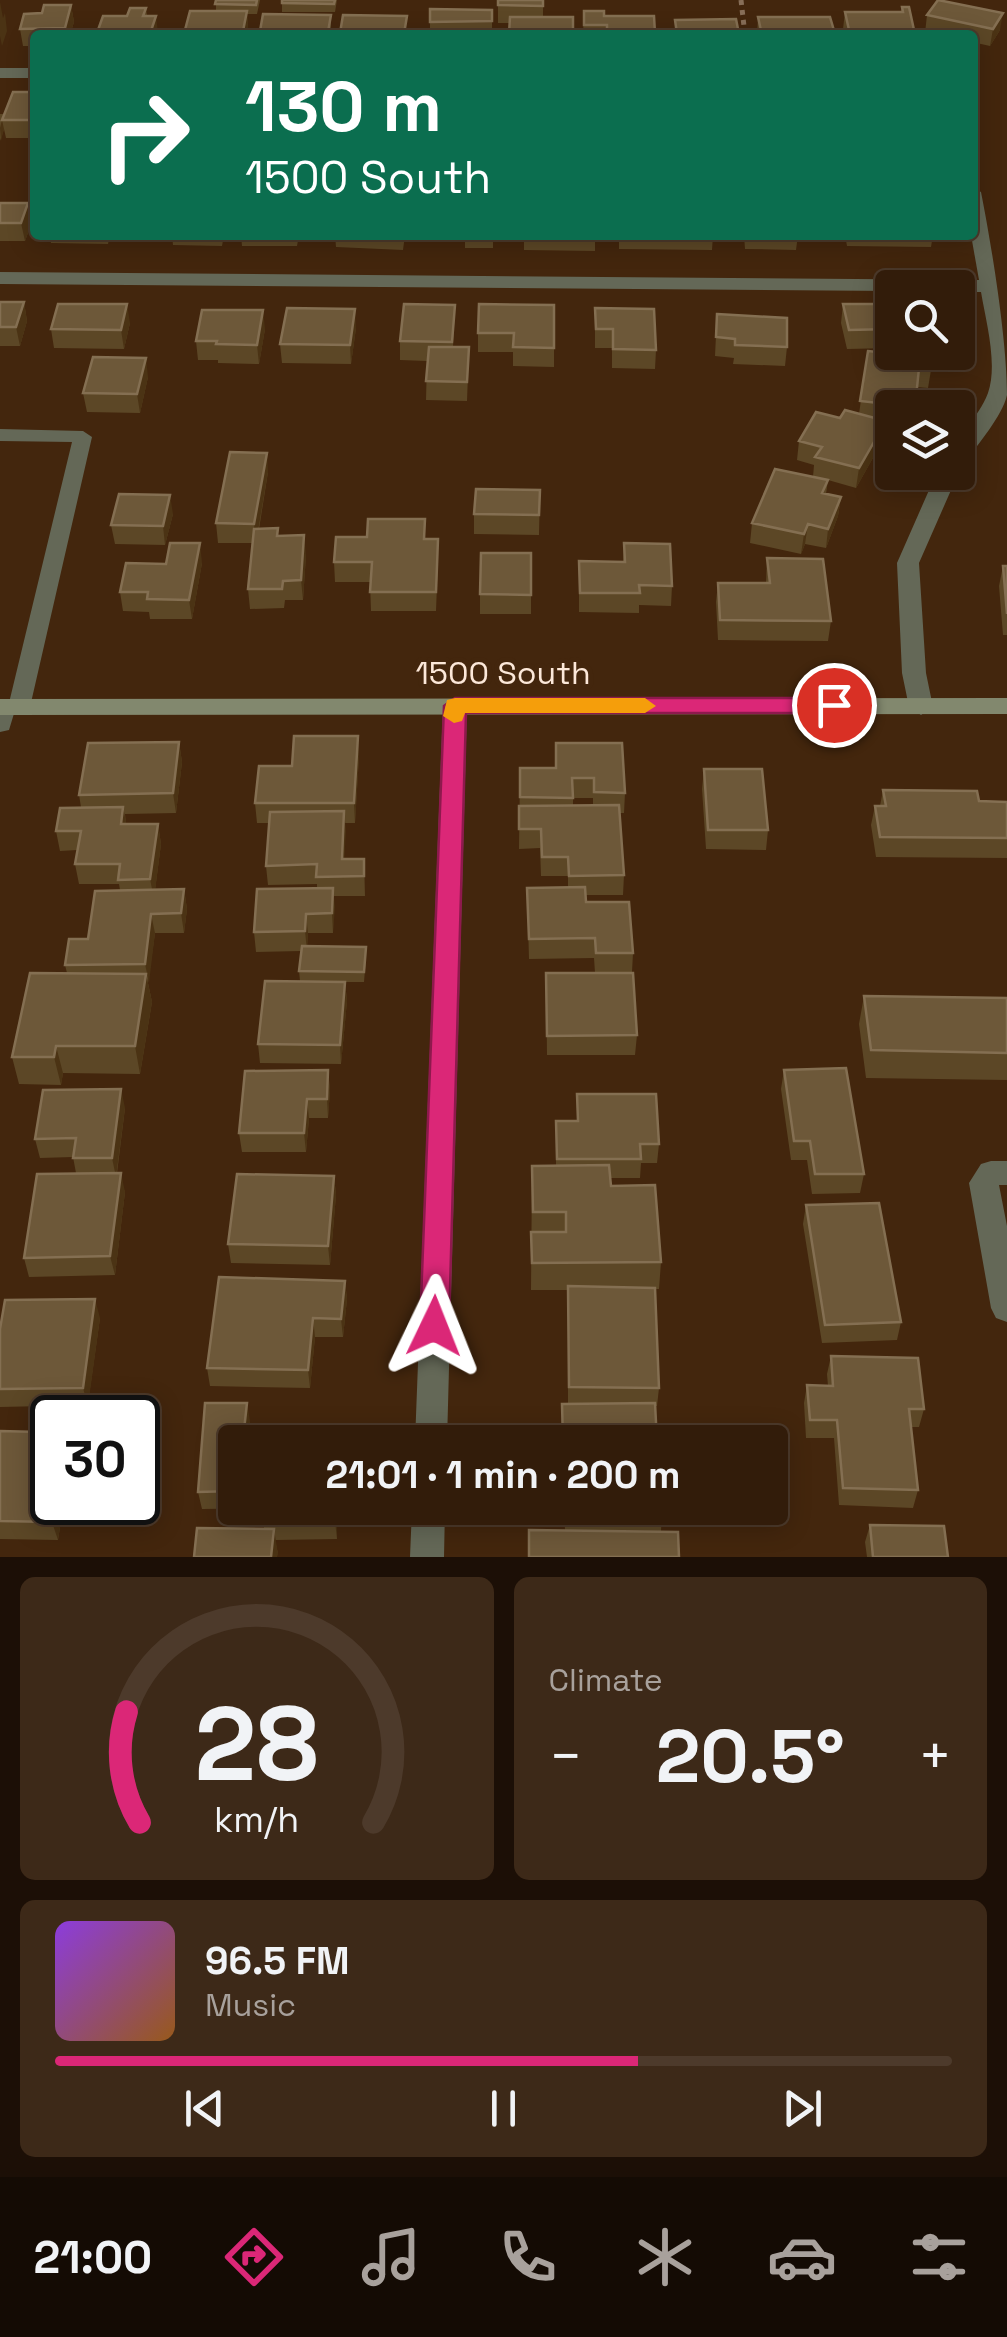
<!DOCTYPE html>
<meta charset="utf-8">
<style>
body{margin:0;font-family:"Space Grotesk",sans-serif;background:#3d2918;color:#f1f3f6;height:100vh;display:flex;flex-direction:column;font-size:38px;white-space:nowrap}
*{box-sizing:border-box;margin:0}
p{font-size:32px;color:#a8a19c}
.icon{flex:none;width:55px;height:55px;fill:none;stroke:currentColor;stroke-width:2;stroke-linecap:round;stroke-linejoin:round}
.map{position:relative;height:1557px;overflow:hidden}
.panel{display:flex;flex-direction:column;gap:20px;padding:20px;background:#1c0f06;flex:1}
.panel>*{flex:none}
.top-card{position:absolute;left:30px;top:30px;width:948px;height:210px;border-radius:10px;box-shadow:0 5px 25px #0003,0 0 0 2px #4d3a2b;background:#0b6e4f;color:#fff;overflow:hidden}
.buttons{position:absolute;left:875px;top:270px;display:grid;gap:20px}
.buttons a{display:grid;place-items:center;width:100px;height:100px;border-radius:10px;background:#321c0a;box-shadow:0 5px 25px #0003,0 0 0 2px #4d3a2b;font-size:50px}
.speed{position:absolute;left:30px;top:1395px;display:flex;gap:20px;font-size:50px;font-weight:700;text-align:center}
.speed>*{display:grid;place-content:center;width:130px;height:130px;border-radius:50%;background:#321c0a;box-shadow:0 5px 25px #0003,0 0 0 2px #4d3a2b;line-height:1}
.speed .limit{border:5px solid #111;border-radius:15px;background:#fff;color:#111}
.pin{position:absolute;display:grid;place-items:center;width:85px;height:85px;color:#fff;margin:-42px;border:5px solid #fff;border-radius:50%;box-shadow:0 2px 10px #0007}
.me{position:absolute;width:110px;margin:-55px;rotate:2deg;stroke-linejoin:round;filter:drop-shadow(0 0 8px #0008)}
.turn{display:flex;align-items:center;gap:35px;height:210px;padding:0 50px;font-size:45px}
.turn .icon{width:130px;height:130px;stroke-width:2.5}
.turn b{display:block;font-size:70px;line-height:85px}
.big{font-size:75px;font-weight:800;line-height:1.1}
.panel .widget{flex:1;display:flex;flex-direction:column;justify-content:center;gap:15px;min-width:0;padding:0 35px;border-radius:15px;background:#3d2918}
.panel .dial{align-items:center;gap:0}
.dial svg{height:260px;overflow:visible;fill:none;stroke:#4d3a2b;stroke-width:7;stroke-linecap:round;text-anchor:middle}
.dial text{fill:#f1f3f6;stroke:none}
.song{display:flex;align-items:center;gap:30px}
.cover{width:120px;height:120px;border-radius:15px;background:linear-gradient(135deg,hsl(270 70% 55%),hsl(30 70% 35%))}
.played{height:10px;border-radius:5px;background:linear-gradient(90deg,#db2777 65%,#4d3a2b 65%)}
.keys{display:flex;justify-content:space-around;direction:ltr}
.heat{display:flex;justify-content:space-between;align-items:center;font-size:55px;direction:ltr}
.panel .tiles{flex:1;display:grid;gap:20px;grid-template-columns:1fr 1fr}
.widget:last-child{grid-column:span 2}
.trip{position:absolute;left:218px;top:1425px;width:570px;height:100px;border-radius:10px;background:#321c0a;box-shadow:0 5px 25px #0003,0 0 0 2px #4d3a2b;font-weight:800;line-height:100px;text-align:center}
.dock{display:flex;height:160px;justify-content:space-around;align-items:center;background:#140b04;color:#a8a19c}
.dock .icon{width:70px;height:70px}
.dock .on{color:#db2777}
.dock b{font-size:45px;color:#f1f3f6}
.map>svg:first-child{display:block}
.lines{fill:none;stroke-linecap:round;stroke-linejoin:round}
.path{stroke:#876e58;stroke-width:5;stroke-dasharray:5 5;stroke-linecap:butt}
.lane{fill:#646857;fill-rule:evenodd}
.street{fill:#646857;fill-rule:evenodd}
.secondary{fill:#82886e;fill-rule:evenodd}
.wall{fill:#5c4726;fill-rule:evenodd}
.shaded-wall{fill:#4b3314}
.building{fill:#6d5839;stroke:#846f52;stroke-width:2.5}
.route{fill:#db2777;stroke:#8e194d;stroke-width:2.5}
.slow{fill:#f59e0b}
.labels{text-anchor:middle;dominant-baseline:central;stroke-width:10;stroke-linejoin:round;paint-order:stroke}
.street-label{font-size:32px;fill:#fce8d9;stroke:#43260d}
</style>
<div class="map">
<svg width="1007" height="1557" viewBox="0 0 1007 1557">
<rect width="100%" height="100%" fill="#43260d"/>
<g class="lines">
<path class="path" d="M741,0l4,35"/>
<path class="lane" d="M0,429l83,2 9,6 -62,270 -11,7 -11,-7 64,-265 -72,-1z"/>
<path class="street" d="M0,68h35v10h-35z
M972,187l9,5c11,56 26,148 26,203 -5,22 -29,48 -41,67l-8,1c-2,-33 19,-41 30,-70 10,-29 -2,-71 -7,-101h-23v-4h-66v3l-892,-7v-12l979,8 -8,-45z
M958,470l1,2 -40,91 7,110 7,34 -12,8 -12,-8 -7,-34 -5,-110 40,-91z
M455,698l12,8 -20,736h-32l28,-736z
M4,699l12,8 -7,23 -9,2v-32z
M991,1161h16v24h-8l8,41v96l-11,-4 -5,-10 -22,-125 12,-19z
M412,1508h33l-1,49h-34z"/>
<path class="secondary" d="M1007,698v16l-1007,1v-16z"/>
</g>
<path class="wall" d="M216,0h44l-3,14h-10l1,15 -1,6h-61l-1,-5 31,-19z
M282,0h55l-2,12h-53z
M498,0h45v17l30,18h-64l1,-12h-12z
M71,5l3,17 -4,13h-35v11h-12l-3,-17 22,-16z
M902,7l12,23v5h-70l-1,-6 2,-17h56z
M146,8l1,8 11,17 -1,2h-58l-1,-5z
M430,9l62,1v25h-62z
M584,11l20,5h50l1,19h-72z
M331,15v20h-71v-4z
M343,15l64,20h-67z
M927,15l73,15 -10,16 -18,-4v-7h-36l-11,-2z
M758,17l77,18h-78z
M35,92v46h-29l-2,-9 -4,12v-27h4z
M0,203h28l4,19 -7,19h-25z
M50,235h60l-2,9 -57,-1z
M172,235h52l-2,11 -49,-1z
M241,235h58l-2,11h-55z
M335,235h70l-2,15 -67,-3z
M434,235h59v13h-28v-12z
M524,235h71v16l-71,-1z
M619,235h94l-1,15 -93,-1z
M722,235h17v3h-17z
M744,235h54l-2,15 -51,-1z
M845,235h88l-2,12 -84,-1z
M0,302h24l3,19 -7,25h-20z
M843,304h49v44l-45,1 -6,-26z
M455,305l-2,42h16l-2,54 -41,-1 1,-39 -27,-1v-19z
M554,305v62l-41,-1v-14h-35v-19z
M595,308l61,42 -1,19 -43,-1v-20h-17z
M717,314l70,33 -2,19 -52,-2 1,-6 -19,-2z
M130,323l-6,26 -70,-1 -3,-19z
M356,328l-5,36 -69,-1 -2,-19z
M265,329l-6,35 -41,-1v-3h-20l-2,-19z
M868,351l65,7 -5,30 -11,-1 -2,21h-23v16l-6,-1 -3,17 -27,48 -28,-8 -2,14 15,3 -3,19 -12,32 -21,-4 -4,10 -51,-11 2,-20 61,-46 1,-12 -17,-5 2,-19 41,-23 19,-4z
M148,377l-8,36 -53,-1 -4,-19z
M268,472l-9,57 19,-1v8l28,19 -3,45h-18l-1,8 -34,1 -2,-20 4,-46h-34l-2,-20z
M540,490l-1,45 -65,-1v-20z
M173,514l-8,31 -50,-1 -4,-19z
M426,539l12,20 -2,52h-65l-1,-29h-35l-1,-20z
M624,543l48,43 -1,20 -32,-1v8l-60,-1v-51l44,1z
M531,553v61h-51v-20z
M767,558l64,63 -3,20 -110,-1 -2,-38 2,-19h48z
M202,563l-10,56h-42l-1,-7 -26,-1 -3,-19 46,-28z
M1003,566h4v69h-4l-4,-49z
M179,742l3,20 -6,51 -51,1 1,10h32l3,20 -6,46 29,-1 3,20 -3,24h-29l-7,50 4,19 -12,72 -77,-1 -2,12 -42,-1 -7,-27 55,-84 -2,-8 23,-26 32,-49 -1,-6h-40l-4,-20 2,-14 -17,1 -4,-20 25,-24 -2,-12z
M556,743l69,50 -1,20h-4l4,62 -1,20h-38l1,7 47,51 -1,19 -37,1 -1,-15 -65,1 -2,-71h41v-12h-27l-1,-28 -21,1 1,-81h35zM573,798h20v7h-20z
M359,756l-4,67h-10l-1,36h20l1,37h-31l-1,37h-25l-1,13 59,11 -2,25h-19l2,19 -6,63 -81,-1 -2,-19 42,-63 -1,-10 2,-20 -45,1 -2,-20 63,-44v-4l-49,1 -2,-19 3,-43h-12l-2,-20 37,-37z
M704,769l64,61 -2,20 -60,-1 -4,-60z
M883,790l96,11 28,1v56l-131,-1 -5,-32 4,-19h5z
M546,973l91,62 -2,20h-88z
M864,996l143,2v82l-141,-2 -7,-54z
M328,1070l2,20 -2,28h-19l-3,34h-64l-3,-19z
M784,1070l80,104 -4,19 -48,1 -5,-34h-16l-10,-71z
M577,1094l82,50 -2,19h-16l-1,15h-30l1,8 50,76 -2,27h-4l4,99 -2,18h-2l2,36h-95v-38h6v-114h-37l1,-124 24,-1v-44h21z
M125,1108l-8,65 8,19 -10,83 -86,2 -5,-19 52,-85 -3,-16 -33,1 -5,-19z
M334,1176l2,19 -6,70 -99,-2 -3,-19z
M806,1205l95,117 -4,18 -75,3 -19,-119z
M345,1281l2,18 -4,38h-28l-5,51 -100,-2 -3,-18z
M100,1318l-12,85h8l4,15h-48v84h12l-6,38 -58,-1v-108l40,1 5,-26 -45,1v-78z
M831,1356l93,53 -5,18h-8l7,63 -5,18 -74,-3 -5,-67h-28l-2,-35 3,-18 21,1 -1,-12z
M250,1421l-1,9 -14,12v66h102v31l-62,1 3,14 -14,-25v-21l-62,1 -4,-17z
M564,1508h98l-1,23 -96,-1z
M870,1525l78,32h-81l-2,-15z"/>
<path class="shaded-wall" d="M0,2l3,16 2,-5 2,18 -5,15 -2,-10z
M71,5l3,17 -4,13h-4l-1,-7z
M247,11l1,18 -1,6h-4z
M1003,13l-3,17 -10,16 3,-17z
M156,16l2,17 -1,2h-5l-1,-4z
M2,120l2,9 -3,12 -1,-13z
M28,203l4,19 -7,19 -4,-18z
M24,302l3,19 -7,25 -4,-19z
M127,304l3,19 -6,26 -3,-19z
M355,309l1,19 -5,36 -1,-19z
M263,310l2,19 -6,35 -2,-19z
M146,358l2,19 -8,36 -3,-19z
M886,421l-3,19 -27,48 3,-20z
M267,453l1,19 -12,71 -2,-19z
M170,495l3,19 -8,31 -2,-19z
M841,497l-3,19 -12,32 2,-19z
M808,524l-3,20 -4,10 3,-20z
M304,535l2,20 -3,45 -2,-20z
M200,543l2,20 -10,56 -3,-19z
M358,736l1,20 -4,67 -1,-20z
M179,742l3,20 -6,51 -3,-20z
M123,807l4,20 -6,-3z
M344,811l2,20 -3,48 -1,-20z
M158,824l3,20 -7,55 -4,-20z
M333,888l2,19 -2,26 -1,-20z
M184,889l3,20 -3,24 -3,-20z
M151,914l4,19 -6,50 -4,-19z
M306,914l2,19 -1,18 -2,-20z
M146,974l6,28 -12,72 -5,-28z
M345,982l2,19 -6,63 -1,-19z
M56,1046l7,27 -2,12 -7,-28z
M328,1070l2,20 -2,28 -1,-19z
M121,1089l4,19 -9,69 -4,-19z
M307,1099l2,19 -3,34 -2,-19z
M121,1173l4,19 -10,83 -5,-19z
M334,1176l2,19 -6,70 -2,-19z
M345,1281l2,18 -4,38 -2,-18z
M95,1299l5,19 -12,88 -5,-18z
M313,1318l2,19 -5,51 -2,-18z
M247,1403l3,18 -2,21 -4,-12z
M56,1502h8l-6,38 -6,-18z
M335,1508h2v31l-2,-18z
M274,1529l4,25 -1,3h-6z"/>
<path class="building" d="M216,0h41l-1,5 -41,-1z
M282,0h53l-1,4 -52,-1z
M498,0h45v6l-45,-1z
M938,0l65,13 -10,16 -66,-14z
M44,5h27l-6,23 -45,1 4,-15 18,-1z
M902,7h7l5,23h-65l-4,-18h58z
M130,8h16l-3,8h13l-5,15 -53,-1 5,-14h24z
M430,9l62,1v11l-62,1z
M190,11h57l-4,20 -58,-1z
M584,11h20v5h50l1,17h-48v-8h-23z
M263,14l68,1 -3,17 -68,-1z
M343,15l64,1 -3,18 -64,-1z
M510,17h63v18l-64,-1z
M758,17h72l5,17 -73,1z
M736,19l3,15h-62l-2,-14z
M13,92h22v28h-33z
M0,203h28l-7,20h-21z
M0,302h24l-8,25h-16z
M58,304h69l-6,26 -70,-1z
M404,304l51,1 -3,37 -52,-1z
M479,304l75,1v43l-41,-1 1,-14h-36z
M843,304h49v25l-43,1z
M287,308l68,1 -5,36 -70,-1z
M595,308l59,1 2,41 -43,-1v-20h-17z
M202,310h61l-6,35 -41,-1 1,-3h-21z
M717,314l70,4v29l-52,-2v-6l-19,-2z
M429,347h40l-2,35 -41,-1z
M868,351l65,7 -1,11 -13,-1 -4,39 -55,-6z
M93,357l53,1 -9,36 -54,-1z
M845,410l41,11 -27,47 -44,-11 7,-10 -23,-6 17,-29 24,6z
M230,452l37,1 -13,71 -38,-1z
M775,469l53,11 -6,13 19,4 -13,32 -20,-5 -4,10 -52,-11z
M476,489l64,1 -1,25 -65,-1z
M119,494l51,1 -7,31 -52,-1z
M368,519h57l-1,20h14l-2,53h-66l2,-30h-38l2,-25h31z
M278,528l-1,8 27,-1 -3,45 -18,1 -1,8h-34l6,-60z
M170,543h30l-11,57 -42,-1 1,-7h-28l6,-29 40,1z
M624,543l46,1 2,42 -33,-1 1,8h-60l-1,-32 46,1z
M481,553h50v42l-51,-1z
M767,558l56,1 8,62 -111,-1 -2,-37h52z
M1003,566h4v48z
M294,736h64l-4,67h-99l4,-37h33z
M179,742l-6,51 -94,2 9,-52z
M556,743h66l3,50 -31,-1v-14h-22l1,20 -53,-1v-29h36z
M704,769h58l6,61h-60z
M883,790l94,1 2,10 28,1v36l-127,-1 -5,-31h11z
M619,805l5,70 -55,1 -1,-19h-26l-1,-28h-22v-23z
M123,807l-2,17h37l-8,55 -32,1 2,-16h-45l6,-33h-25l4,-23z
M344,811l-2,48h22v17l-48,1 1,-13 -51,2 4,-54z
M585,887l1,15h43l4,51h-37l-1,-15 -66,1 -2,-51z
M333,888l-1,25 -26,1 -1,17 -51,1 3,-43z
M184,889l-3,24 -30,1 -6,50 -80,1 4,-26h19l7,-48z
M302,946l64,1 -2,25 -65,-1z
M30,973l116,1 -11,72h-79l-2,11h-42z
M546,973h87l4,62 -90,1z
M265,981l80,1 -5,63 -82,-1z
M864,996l143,2v55l-136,-3z
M846,1068l18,106h-49l-5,-33h-16l-10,-71z
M328,1070l-1,29h-20l-3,34h-65l6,-62z
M121,1089l-9,69h-39l3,-20 -41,1 8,-49z
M577,1094h79l3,50h-19l1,15h-84l-1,-38h22z
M609,1165l2,21 44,-1 6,77 -129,1 -1,-31h35v-20h-33l-1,-46z
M121,1173l-11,83 -86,2 13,-84z
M237,1174l97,2 -6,70 -100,-2z
M879,1203l22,119 -76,3 -19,-120z
M219,1277l126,4 -4,38 -28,-1 -5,52 -101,-2z
M568,1286l87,2 4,100 -90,-1z
M95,1299l-12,89 -83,1v-60l5,-29z
M831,1356l87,2 6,51h-15l9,81 -75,-2 -6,-68h-27l-3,-35 26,1z
M45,1403h51l-2,15h-42v84h4l-4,20 -52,-1v-90l40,1z
M205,1403h42l-3,27 53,-1 -1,13h-61v49l-37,1z
M655,1403l2,39h-94l-1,-38z
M264,1508h71v13l-72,1z
M566,1508h96v9l-96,1z
M870,1525l74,1 4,31h-75z
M197,1528l77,1 -3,28h-77z
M529,1530l149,2 1,25h-150z"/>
<path class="route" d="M455,698h379l10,7 -10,8h-368l-17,613 -4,9 -11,4 -10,-4 -4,-9 24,-620z"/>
<path class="slow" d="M455,698h190l11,8 -11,7h-180l-3,8 -8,2 -11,-7 4,-16z"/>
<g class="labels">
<g class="street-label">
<text x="503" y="673">1500 South</text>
</g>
</g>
</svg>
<div class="buttons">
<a><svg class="icon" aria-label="search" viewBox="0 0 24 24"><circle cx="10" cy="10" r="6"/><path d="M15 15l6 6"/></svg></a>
<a><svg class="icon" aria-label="layers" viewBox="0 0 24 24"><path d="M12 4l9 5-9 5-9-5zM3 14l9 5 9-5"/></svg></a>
</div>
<div class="speed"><div class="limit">30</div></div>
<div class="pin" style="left:834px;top:705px;background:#d93025"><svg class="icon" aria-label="arrive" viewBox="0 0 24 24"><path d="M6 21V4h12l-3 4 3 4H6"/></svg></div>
<svg class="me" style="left:434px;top:1326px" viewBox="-20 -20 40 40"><path d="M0-17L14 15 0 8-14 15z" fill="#db2777" stroke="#fff" stroke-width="4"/></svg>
<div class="trip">21:01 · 1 min · 200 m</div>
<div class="top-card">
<div class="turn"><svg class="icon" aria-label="right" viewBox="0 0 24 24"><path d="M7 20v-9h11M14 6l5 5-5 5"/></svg><div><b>130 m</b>1500 South</div></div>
</div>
</div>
<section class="panel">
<div class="tiles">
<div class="widget dial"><svg viewBox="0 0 100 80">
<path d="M14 69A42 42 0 1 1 86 69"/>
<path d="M14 69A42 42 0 0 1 10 35" stroke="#db2777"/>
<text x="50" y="56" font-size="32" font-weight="700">28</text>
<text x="50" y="72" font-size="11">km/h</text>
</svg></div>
<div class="widget"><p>Climate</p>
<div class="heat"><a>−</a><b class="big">20.5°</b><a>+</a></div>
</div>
<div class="widget">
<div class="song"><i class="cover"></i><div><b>96.5 FM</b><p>Music</p></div></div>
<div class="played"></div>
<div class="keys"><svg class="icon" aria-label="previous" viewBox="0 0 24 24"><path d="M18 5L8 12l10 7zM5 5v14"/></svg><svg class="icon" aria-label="pause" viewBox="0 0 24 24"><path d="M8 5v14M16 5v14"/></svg><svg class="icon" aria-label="next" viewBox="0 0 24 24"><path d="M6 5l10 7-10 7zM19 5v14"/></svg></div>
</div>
</div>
</section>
<nav class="dock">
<b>21:00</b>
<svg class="icon on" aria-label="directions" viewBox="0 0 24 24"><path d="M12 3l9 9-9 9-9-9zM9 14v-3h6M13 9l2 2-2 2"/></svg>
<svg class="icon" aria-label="music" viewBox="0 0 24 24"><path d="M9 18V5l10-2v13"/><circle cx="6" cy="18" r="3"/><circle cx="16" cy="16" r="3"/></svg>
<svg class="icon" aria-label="phone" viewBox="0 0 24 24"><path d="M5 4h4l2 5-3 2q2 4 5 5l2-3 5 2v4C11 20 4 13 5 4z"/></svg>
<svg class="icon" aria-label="climate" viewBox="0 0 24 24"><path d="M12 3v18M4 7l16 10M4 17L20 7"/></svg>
<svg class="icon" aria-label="car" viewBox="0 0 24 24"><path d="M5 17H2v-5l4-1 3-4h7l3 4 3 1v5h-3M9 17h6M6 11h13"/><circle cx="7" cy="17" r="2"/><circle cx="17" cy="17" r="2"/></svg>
<svg class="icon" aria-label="filters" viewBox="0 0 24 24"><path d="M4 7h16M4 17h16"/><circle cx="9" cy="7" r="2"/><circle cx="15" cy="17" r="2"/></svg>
</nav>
